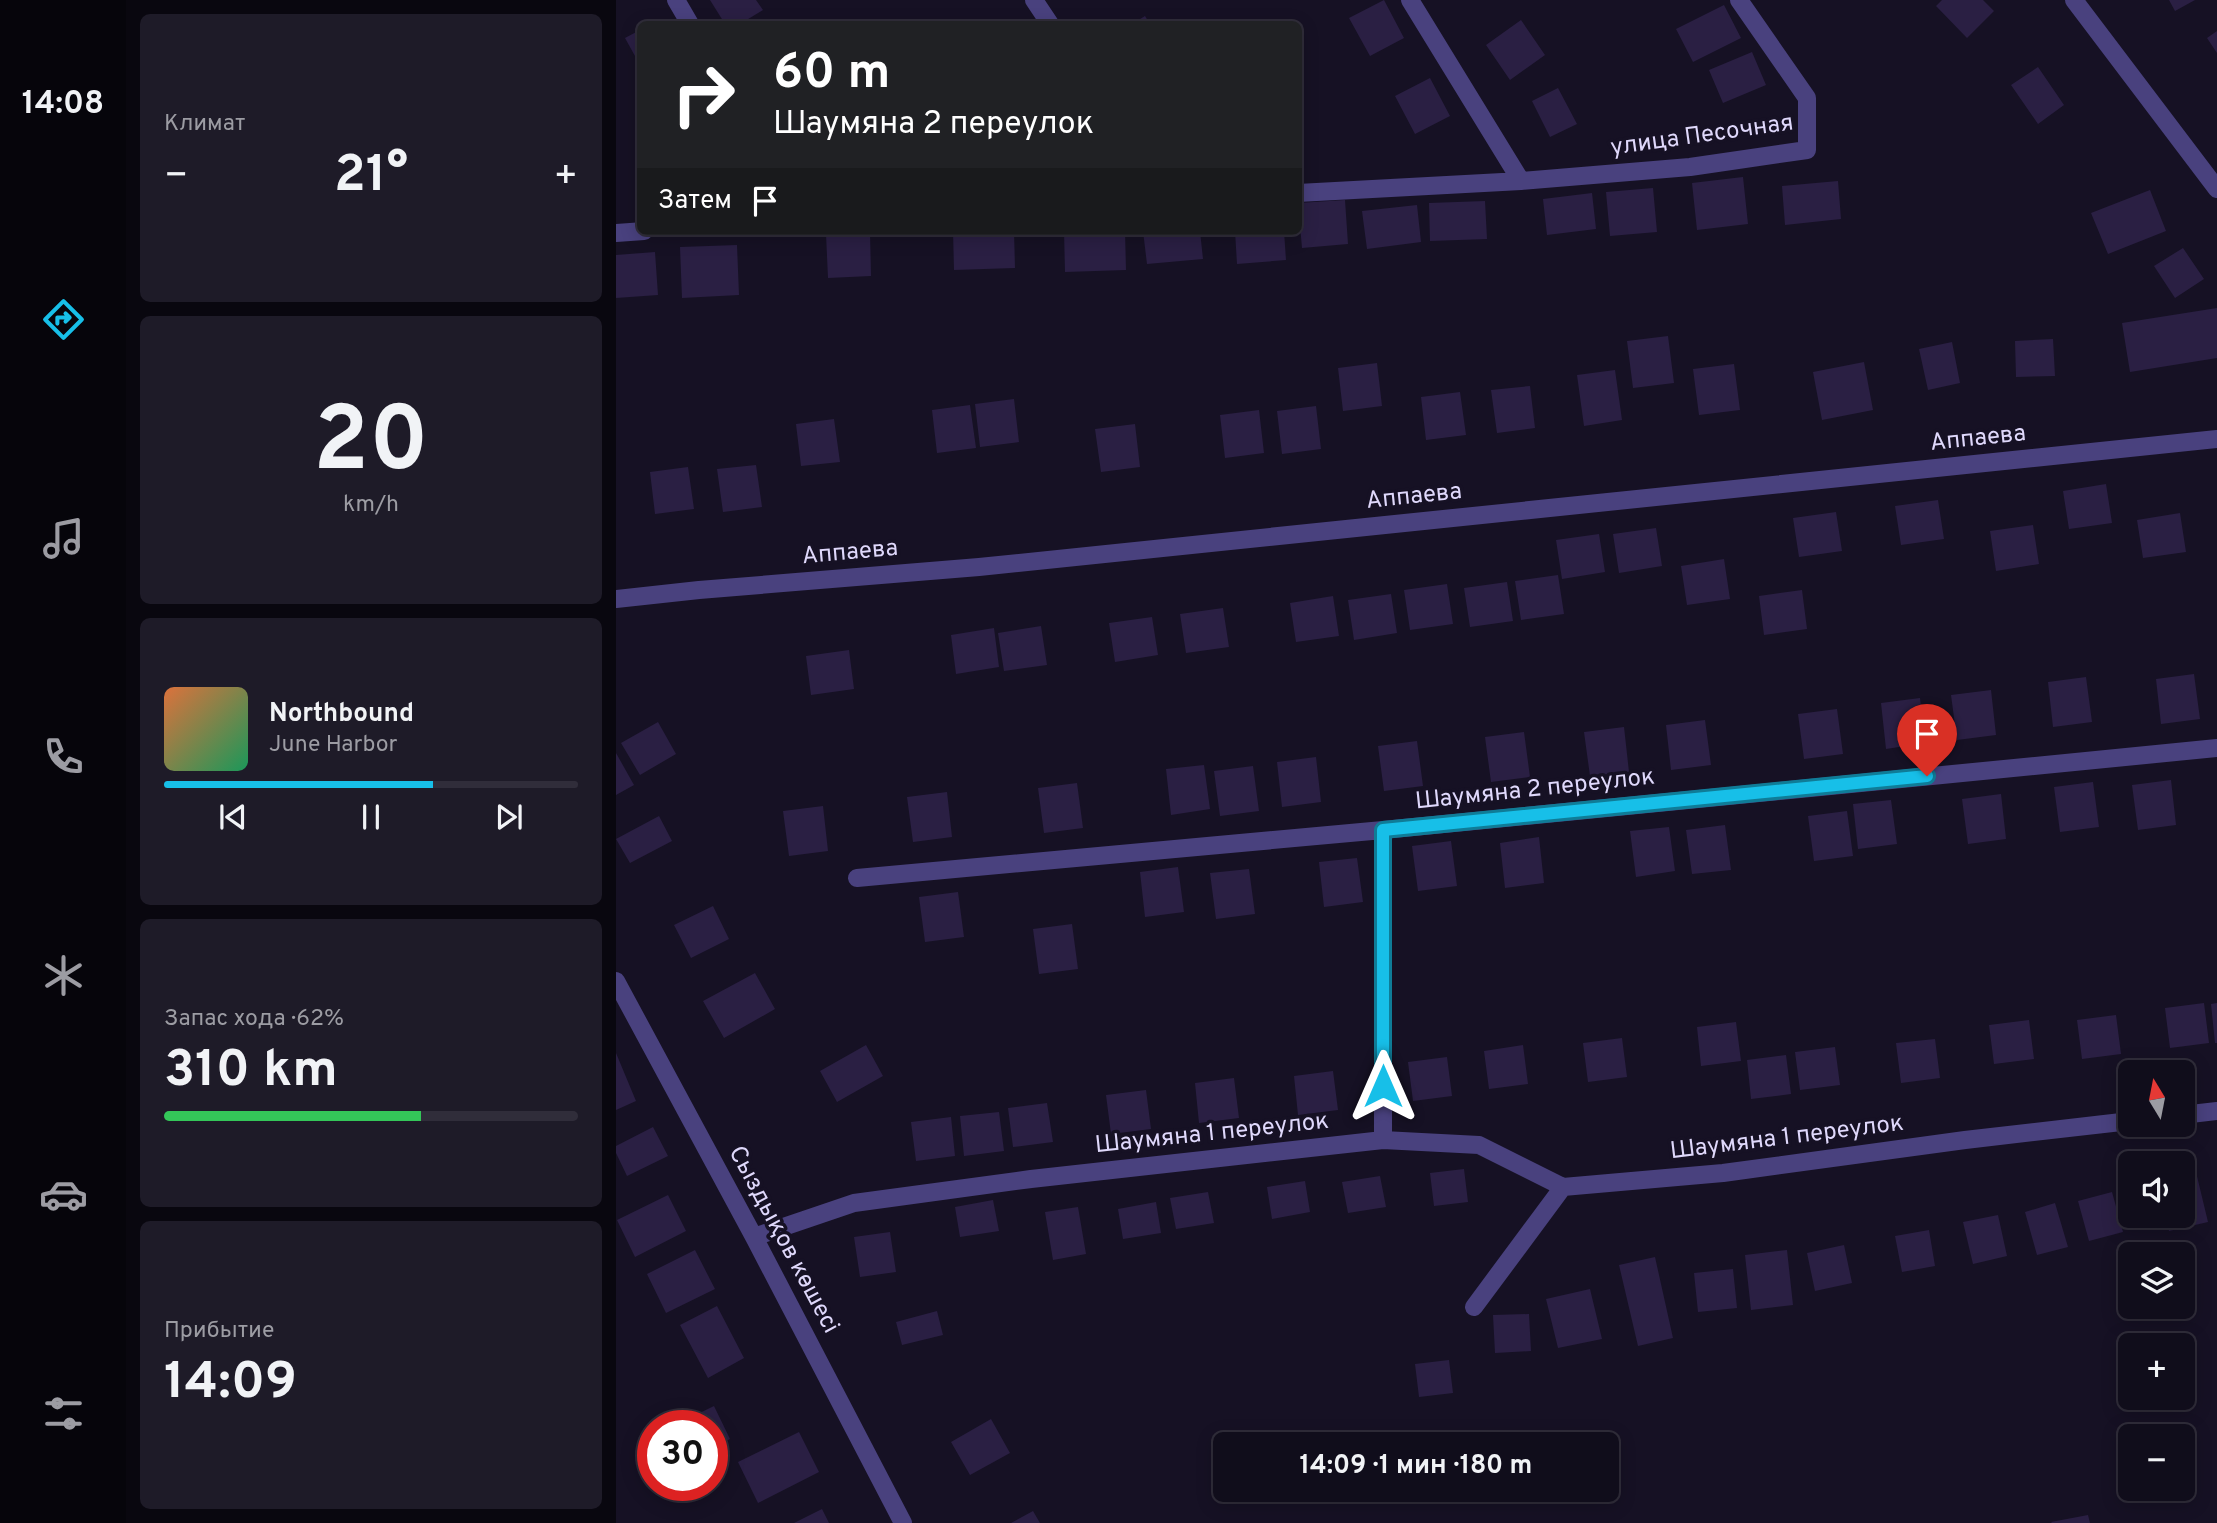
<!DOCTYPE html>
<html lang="ru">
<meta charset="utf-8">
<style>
body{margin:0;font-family:Overpass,sans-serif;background:#1e1b28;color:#f1f3f6;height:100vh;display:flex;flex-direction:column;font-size:26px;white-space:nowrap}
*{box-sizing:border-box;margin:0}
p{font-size:23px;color:#9c9ca3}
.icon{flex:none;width:38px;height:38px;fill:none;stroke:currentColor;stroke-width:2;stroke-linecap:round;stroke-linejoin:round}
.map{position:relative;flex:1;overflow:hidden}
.sheet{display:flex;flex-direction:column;gap:14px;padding:14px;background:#09070f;width:490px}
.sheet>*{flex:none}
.guide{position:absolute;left:21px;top:21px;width:665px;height:214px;border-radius:10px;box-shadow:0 4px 18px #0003,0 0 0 2px #302d3a;background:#202124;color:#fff;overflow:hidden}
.needle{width:46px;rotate:350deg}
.controls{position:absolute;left:1502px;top:1060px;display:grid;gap:14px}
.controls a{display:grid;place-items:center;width:77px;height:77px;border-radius:10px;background:#100d1b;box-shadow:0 4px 18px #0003,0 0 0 2px #302d3a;font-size:35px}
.speed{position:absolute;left:21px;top:1410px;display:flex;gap:14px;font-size:35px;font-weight:700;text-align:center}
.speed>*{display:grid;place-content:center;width:91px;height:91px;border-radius:50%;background:#100d1b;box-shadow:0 4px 18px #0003,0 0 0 2px #302d3a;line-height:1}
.speed .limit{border:10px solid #d22;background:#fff;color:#111}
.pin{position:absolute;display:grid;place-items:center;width:60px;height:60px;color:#fff;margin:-72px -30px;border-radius:50% 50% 50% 0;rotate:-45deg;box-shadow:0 0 7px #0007}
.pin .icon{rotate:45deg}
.me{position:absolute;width:77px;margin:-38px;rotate:0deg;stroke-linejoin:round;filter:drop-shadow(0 0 5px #0008)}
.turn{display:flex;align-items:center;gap:24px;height:147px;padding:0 21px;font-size:32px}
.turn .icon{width:91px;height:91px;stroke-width:2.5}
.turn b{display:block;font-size:49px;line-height:60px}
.then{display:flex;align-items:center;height:66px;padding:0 21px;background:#0003;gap:14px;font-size:26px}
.big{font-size:52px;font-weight:700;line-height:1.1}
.sheet .tile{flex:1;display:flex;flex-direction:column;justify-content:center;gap:10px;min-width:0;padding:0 24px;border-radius:10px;background:#1e1b28}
.sheet .dial{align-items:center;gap:0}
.dial b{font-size:91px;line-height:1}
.song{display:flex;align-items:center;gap:21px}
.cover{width:84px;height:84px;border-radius:10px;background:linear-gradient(135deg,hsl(20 70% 55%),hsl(150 70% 35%))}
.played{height:7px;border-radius:4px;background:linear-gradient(90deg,#17bfe8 65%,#302d3a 65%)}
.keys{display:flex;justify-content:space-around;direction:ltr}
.heat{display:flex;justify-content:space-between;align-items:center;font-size:38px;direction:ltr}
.charge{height:10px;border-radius:5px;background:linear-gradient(90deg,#34c759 62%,#302d3a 0)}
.trip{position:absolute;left:597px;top:1432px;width:406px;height:70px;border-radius:10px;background:#100d1b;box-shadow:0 4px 18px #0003,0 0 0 2px #302d3a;font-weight:700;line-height:70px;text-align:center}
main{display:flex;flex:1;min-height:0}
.tab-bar{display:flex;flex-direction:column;width:126px;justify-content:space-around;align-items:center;background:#06050b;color:#9c9ca3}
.tab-bar .icon{width:49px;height:49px}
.tab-bar .current{color:#17bfe8}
.tab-bar b{font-size:32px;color:#f1f3f6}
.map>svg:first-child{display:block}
.building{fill:#2a1f43}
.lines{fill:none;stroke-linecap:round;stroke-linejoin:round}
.minor{stroke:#49417e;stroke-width:18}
.route-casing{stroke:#0f7c97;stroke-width:18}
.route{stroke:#17bfe8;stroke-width:12}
.labels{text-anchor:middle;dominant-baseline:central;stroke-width:7;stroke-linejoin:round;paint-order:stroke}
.street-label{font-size:24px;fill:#dfd8fb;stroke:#161124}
</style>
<main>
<nav class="tab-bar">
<b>14:08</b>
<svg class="icon current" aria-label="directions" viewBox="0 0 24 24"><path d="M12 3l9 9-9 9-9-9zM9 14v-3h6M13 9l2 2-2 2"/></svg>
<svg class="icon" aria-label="music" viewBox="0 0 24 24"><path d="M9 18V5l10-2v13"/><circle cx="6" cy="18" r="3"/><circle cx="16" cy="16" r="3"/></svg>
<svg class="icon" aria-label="phone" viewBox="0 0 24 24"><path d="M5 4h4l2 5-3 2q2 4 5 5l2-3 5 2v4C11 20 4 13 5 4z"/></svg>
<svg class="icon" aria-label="climate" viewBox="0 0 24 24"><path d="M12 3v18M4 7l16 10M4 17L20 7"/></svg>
<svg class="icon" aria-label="car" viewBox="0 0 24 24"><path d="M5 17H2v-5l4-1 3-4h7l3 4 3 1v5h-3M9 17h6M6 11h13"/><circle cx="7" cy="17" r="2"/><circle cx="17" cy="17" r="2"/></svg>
<svg class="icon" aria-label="filters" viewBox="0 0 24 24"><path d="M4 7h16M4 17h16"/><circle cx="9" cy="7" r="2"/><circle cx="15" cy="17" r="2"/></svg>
</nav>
<section class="sheet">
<div class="tile"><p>Климат</p>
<div class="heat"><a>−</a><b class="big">21°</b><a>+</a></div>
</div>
<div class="tile dial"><b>20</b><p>km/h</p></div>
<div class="tile">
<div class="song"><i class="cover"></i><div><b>Northbound</b><p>June Harbor</p></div></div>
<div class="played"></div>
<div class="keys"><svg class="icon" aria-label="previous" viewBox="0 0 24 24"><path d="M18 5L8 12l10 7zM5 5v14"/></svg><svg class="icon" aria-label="pause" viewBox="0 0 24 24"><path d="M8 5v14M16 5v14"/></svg><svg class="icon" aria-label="next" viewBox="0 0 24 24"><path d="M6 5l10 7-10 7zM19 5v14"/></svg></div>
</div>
<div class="tile"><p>Запас хода · 62%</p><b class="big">310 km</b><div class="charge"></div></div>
<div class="tile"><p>Прибытие</p><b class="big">14:09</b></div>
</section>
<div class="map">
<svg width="1601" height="1523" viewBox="0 0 1601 1523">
<rect width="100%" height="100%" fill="#161124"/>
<path class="building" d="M94,0h46l7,10 -23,14h-15z
M768,0l20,38 -34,18 -21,-38z
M1326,0h41l11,11 -27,27 -31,-32z
M1553,0h26l-20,11z
M1108,5l17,33 -48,24 -17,-33z
M529,16l5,8h-18z
M905,20l24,35 -35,25 -24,-35z
M24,30v35l-15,-27z
M1601,31v22l-10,-15z
M1136,52l14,33 -43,18 -14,-33z
M1422,67l26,38 -26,19 -27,-39z
M814,78l20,38 -35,18 -20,-38z
M942,88l19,36 -27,13 -18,-36z
M1127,177l5,47 -51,6 -5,-47z
M1222,181l3,38 -56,6 -3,-39z
M1037,188l4,44 -47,4 -4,-44z
M1534,190l16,41 -58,23 -17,-41z
M976,193l4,36 -49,6 -4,-36z
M729,200l3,44 -46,4 -4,-45z
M869,201l2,38 -57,2 -1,-38z
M801,205l4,37 -54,7 -5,-38z
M337,231h61l1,37 -61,2z
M448,231h61l1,39 -61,2z
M527,231h57l3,28 -56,5z
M619,231h49l2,29 -49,4z
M254,232l1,44 -43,2 -2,-44z
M121,245l2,50 -57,3 -2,-51z
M1567,248l21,31 -29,19 -21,-32z
M39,252l3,43 -42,3v-43z
M1601,308v50l-87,14 -8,-49z
M1052,336l6,47 -41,5 -6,-47z
M1437,339l2,37 -39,1 -1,-36z
M1336,342l8,41 -32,7 -9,-41z
M1248,362l9,48 -51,10 -9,-48z
M761,363l5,43 -39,5 -5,-43z
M1118,364l6,46 -41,5 -6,-46z
M999,370l7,50 -38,6 -7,-51z
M914,386l5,42 -38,5 -6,-43z
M844,392l6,43 -40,5 -5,-43z
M398,399l5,43 -39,5 -5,-43z
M354,405l6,43 -39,5 -5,-43z
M700,406l5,43 -39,5 -5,-43z
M643,410l5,43 -39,5 -5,-43z
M218,419l6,43 -39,4 -5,-42z
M519,424l5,43 -39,5 -6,-43z
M140,465l6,42 -39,5 -6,-43z
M72,467l6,42 -39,5 -5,-42z
M1490,484l6,39 -43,6 -6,-38z
M1322,500l6,39 -43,6 -6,-39z
M1220,512l6,39 -43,6 -6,-39z
M1564,513l6,39 -43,6 -6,-38z
M1417,525l6,39 -43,7 -6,-40z
M1040,528l6,38 -43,7 -6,-39z
M983,534l6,38 -43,7 -6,-39z
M1108,559l6,40 -43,6 -6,-39z
M942,575l6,39 -43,6 -6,-39z
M891,582l6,39 -43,6 -6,-39z
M831,584l6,40 -43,6 -6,-40z
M1186,590l5,39 -43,6 -5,-39z
M775,594l6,39 -43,7 -6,-40z
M717,596l6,40 -43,6 -6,-39z
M607,608l6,39 -43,6 -6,-39z
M536,617l6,38 -43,7 -6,-39z
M425,626l6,39 -43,6 -6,-38z
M378,628l5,39 -43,7 -5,-39z
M233,650l5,39 -43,6 -5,-39z
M1578,674l6,45 -39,5 -5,-45z
M1470,677l6,45 -39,5 -5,-45z
M1375,690l5,45 -39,5 -6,-45z
M1304,698l5,45 -39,6 -5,-46z
M1221,709l6,45 -39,5 -6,-45z
M1089,720l6,45 -40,5 -5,-45z
M42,722l18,32 -36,21 -19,-32z
M1008,727l5,45 -39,4 -6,-44z
M908,732l6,45 -39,5 -6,-45z
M801,741l6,45 -39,5 -6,-45z
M0,753l18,32 -18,10z
M700,757l5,45 -39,5 -5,-45z
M588,765l6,44 -39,6 -5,-46z
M637,766l6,45 -39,5 -6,-45z
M1555,780l5,45 -38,5 -6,-45z
M1477,782l6,45 -39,5 -6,-45z
M461,783l6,45 -39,5 -6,-45z
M331,792l5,45 -39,5 -6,-45z
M1385,794l5,45 -38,5 -6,-45z
M1275,800l6,44 -39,5 -5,-45z
M207,806l5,45 -39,5 -6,-45z
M1231,811l6,45 -39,5 -6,-45z
M43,816l13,25 -42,22 -14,-24z
M1109,825l6,45 -39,4 -6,-44z
M1053,827l6,44 -39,6 -6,-46z
M923,837l5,46 -39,5 -5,-45z
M835,841l6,45 -39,5 -6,-45z
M741,858l6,44 -39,5 -5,-45z
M562,867l6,45 -39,5 -5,-45z
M633,869l6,45 -39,5 -6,-46z
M342,892l6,45 -39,5 -6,-45z
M97,906l16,33 -38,19 -17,-33z
M456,924l6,45 -39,5 -6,-45z
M139,973l20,36 -51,29 -21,-37z
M1588,1003l5,40 -39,5 -5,-40z
M1601,1003v40h-2l-4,-39z
M1500,1015l5,39 -39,5 -5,-39z
M1413,1020l5,39 -40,5 -5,-39z
M1120,1022l5,39 -40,5 -4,-39z
M1006,1038l5,39 -39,5 -5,-39z
M1319,1039l5,39 -39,5 -5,-40z
M250,1045l17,31 -46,26 -17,-31z
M907,1045l5,39 -39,5 -5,-38z
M1219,1047l5,38 -40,5 -5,-38z
M0,1053l20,48 -20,9z
M1170,1055l5,39 -40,5 -4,-39z
M831,1057l5,39 -39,5 -5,-39z
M717,1071l5,39 -40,5 -4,-39z
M618,1078l5,40 -40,5 -4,-40z
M530,1090l5,39 -40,5 -5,-39z
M431,1103l6,39 -40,5 -5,-39z
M383,1112l5,39 -40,5 -4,-40z
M335,1117l4,39 -39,5 -5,-39z
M37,1127l15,29 -41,20 -11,-23v-7z
M848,1169l4,33 -34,4 -4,-33z
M1580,1172l12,50 -39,9 -3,-15h16v-41z
M764,1176l6,31 -38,6 -6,-31z
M689,1181l5,31 -38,7 -5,-32z
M592,1192l6,31 -38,6 -6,-31z
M1496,1192l11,40 -34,9 -11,-40z
M52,1195l18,36 -51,26 -18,-37z
M377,1200l6,31 -39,6 -5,-30z
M540,1202l5,31 -38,6 -5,-30z
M1439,1203l13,44 -31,8 -12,-43z
M462,1207l8,47 -33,6 -8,-48z
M1382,1215l9,41 -34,8 -10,-42z
M1313,1230l6,36 -33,6 -7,-36z
M274,1232l6,40 -36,5 -6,-40z
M1228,1245l8,38 -37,8 -8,-38z
M79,1250l20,39 -49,24 -19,-39z
M1171,1250l6,55 -42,5 -6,-55z
M1039,1257l18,81 -35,8 -19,-81z
M1117,1269l4,39 -39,4 -4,-39z
M974,1289l12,50 -44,9 -12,-49z
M101,1306l27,52 -36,20 -28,-53z
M321,1311l6,24 -41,10 -6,-23z
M913,1314l2,37 -36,2 -2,-38z
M833,1360l4,33 -34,4 -4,-33z
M98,1406l16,33 -18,9v-22h-39z
M375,1419l19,34 -40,22 -19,-33z
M183,1432l20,40 -61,31 -20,-41z
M206,1509l7,14h-35z
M417,1511l7,12h-29z
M1472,1515l2,8h-38l-1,-1z"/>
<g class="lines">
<path class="minor" d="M60,0l14,24
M418,0l16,24
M794,0l111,181
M1458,0l143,189
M682,193l223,-12 169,-14 117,-17v-52l-68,-98
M0,233l28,-2
M0,599l83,-9 280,-23 1238,-128
M767,830v310
M241,878l526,-48 834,-82
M0,981l138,256 149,286
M1566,1115l35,-4
M138,1237l100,-34 177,-24 352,-39 96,5 84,42 160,-14 242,-33 165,-19
M858,1307l89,-120"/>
</g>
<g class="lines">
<defs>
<path id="route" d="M767,1086v-256l544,-54"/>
</defs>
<use href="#route" class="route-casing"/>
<use href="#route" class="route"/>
</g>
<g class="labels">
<g class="street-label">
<text transform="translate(1086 136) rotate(-8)">улица Песочная</text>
<text transform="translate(1362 439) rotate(-6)">Аппаева</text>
<text transform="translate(798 497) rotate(-6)">Аппаева</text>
<text transform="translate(234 553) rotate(-5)">Аппаева</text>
<text transform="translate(919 790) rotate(-6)">Шаумяна 2 переулок</text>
<text transform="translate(596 1134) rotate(-6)">Шаумяна 1 переулок</text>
<text transform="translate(1171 1138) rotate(-7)">Шаумяна 1 переулок</text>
<text transform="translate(167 1240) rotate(62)">Сыздықов көшесі</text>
</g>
</g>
</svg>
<div class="controls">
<a><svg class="needle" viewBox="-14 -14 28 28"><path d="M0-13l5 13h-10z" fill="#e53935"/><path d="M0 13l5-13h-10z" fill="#9c9ca3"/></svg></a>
<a><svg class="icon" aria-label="sound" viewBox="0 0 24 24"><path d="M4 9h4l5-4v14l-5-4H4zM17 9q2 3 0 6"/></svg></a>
<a><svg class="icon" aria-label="layers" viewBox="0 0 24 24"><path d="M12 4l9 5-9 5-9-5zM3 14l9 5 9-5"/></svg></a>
<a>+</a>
<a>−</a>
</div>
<div class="speed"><div class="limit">30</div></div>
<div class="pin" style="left:1311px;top:776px;background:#d93025"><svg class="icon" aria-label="arrive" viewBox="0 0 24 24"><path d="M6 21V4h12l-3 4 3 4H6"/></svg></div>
<svg class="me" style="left:767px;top:1086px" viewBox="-20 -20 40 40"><path d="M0-17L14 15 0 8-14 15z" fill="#17bfe8" stroke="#fff" stroke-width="4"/></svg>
<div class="trip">14:09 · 1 мин · 180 m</div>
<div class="guide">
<div class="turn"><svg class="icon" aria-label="right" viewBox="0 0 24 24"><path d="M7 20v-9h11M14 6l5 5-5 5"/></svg><div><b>60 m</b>Шаумяна 2 переулок</div></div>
<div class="then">Затем<svg class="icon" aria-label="arrive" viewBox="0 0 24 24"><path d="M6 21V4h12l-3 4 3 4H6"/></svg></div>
</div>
</div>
</main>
